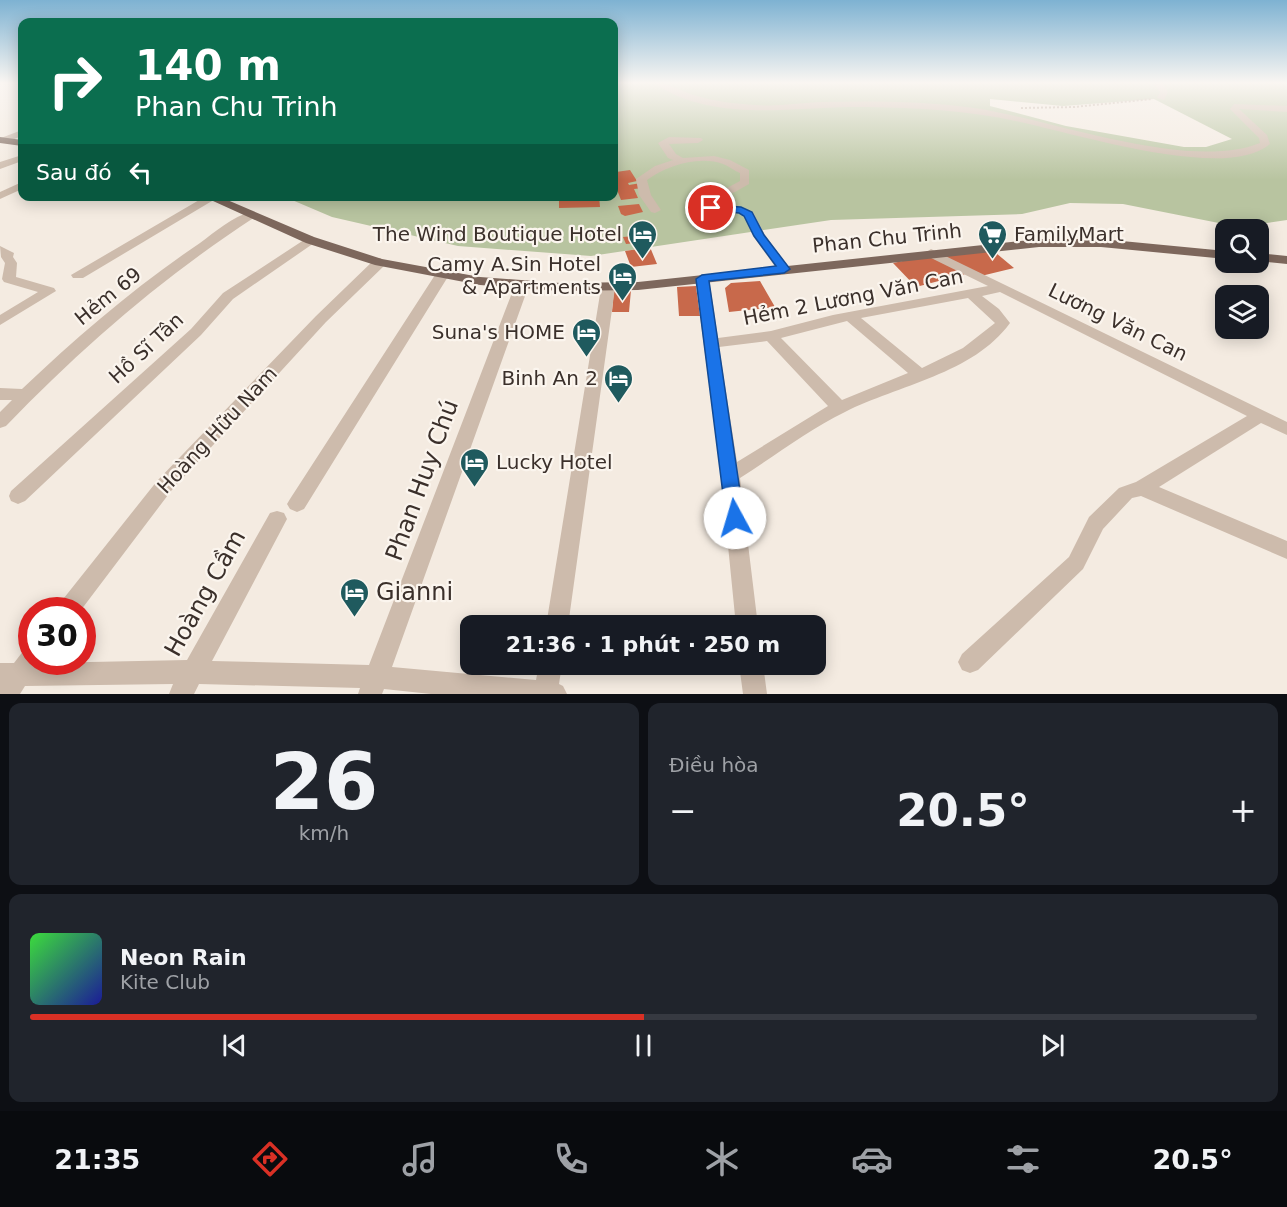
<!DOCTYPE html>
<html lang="vi">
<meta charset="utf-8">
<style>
body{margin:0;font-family:"DejaVu Sans",sans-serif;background:#20242c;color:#f1f3f6;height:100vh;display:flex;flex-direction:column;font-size:22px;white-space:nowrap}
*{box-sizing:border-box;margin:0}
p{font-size:20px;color:#9ea1a6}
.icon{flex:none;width:33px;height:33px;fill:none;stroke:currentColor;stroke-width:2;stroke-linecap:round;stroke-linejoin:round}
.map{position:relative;height:694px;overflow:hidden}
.sheet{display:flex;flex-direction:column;gap:9px;padding:9px;background:#0d0f14;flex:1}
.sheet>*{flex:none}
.banner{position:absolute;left:18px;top:18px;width:600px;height:183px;border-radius:12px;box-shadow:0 3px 15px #0003;background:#0b6e4f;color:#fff;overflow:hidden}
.tools{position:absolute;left:1215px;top:219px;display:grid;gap:12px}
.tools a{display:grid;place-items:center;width:54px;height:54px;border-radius:12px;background:#171b24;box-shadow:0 3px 15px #0003;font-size:30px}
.speed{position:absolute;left:18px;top:597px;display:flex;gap:12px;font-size:30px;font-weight:700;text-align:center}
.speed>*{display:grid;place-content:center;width:78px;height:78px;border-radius:50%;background:#171b24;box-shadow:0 3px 15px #0003;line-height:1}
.speed .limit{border:9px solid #d22;background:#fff;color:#111}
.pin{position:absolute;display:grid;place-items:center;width:51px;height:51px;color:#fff;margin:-26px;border:3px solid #fff;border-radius:50%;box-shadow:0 2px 6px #0007}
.me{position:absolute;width:66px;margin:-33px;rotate:354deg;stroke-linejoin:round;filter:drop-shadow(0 0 4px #0008)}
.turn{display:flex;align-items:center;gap:21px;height:126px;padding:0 18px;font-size:27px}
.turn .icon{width:78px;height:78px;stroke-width:2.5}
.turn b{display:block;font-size:42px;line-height:51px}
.then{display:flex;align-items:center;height:57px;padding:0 18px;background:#0003;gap:12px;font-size:22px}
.big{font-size:45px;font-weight:700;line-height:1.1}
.sheet .tile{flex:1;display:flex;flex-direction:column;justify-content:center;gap:9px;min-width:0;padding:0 21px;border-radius:12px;background:#20242c}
.sheet .dial{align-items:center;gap:0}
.dial b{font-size:78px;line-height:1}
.song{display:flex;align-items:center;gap:18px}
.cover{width:72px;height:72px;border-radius:9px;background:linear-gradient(135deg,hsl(120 70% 55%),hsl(240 70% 35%))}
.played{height:6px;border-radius:3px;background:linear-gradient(90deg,#d93025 50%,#363941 50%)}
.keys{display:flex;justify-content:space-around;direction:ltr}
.heat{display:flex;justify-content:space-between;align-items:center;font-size:33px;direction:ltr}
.sheet .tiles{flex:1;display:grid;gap:9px;grid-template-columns:1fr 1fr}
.tile:last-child{grid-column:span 2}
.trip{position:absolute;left:460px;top:615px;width:366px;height:60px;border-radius:12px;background:#171b24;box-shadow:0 3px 15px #0003;font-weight:700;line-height:60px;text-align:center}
.menu{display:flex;height:96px;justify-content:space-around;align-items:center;background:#090b0e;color:#9ea1a6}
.menu .icon{width:42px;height:42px}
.menu .active{color:#d93025}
.menu b{font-size:27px;color:#f1f3f6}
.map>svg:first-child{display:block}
.green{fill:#b8c4a0;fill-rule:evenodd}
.building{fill:#c8694b}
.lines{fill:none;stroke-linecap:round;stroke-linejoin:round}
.path{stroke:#b9a596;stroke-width:2;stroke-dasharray:2 2;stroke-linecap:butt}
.minor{fill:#cdbbac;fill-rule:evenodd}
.major{fill:#7d675c;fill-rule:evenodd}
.route{fill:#1a73e8;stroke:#114b97;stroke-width:1.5}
.labels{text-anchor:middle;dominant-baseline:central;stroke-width:4.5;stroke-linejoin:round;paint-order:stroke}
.poi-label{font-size:20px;fill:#3b302b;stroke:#fbf5ee;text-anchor:end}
.street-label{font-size:20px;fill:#3b302b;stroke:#fbf5ee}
.near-street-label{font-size:24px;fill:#3b302b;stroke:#fbf5ee}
.near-poi-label{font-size:24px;fill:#3b302b;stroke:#fbf5ee;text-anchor:start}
</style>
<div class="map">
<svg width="1287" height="694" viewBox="0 0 1287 694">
<rect width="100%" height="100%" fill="#f4ebe1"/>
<path class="green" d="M614,83h673v137l-48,7 -116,-23 -53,-1 -48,11 -191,6 -240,36 -133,-10 -126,-29 -47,-20 329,-1zM990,99l73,7 91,-7 78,40 -26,8h-22l-118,-21 -76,-20z"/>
<path class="building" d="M630,170l7,11 -9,2 1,2 12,-2 2,5 -9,1 4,9 -17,2 -7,-18 2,-2 -2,-5 4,-1 -2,-2z
M559,196h40l1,11 -41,1z
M639,204l4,8 -18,4 -4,-2 -3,-8z
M645,235l12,29 -26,3 -6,-16 13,-2 -2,-6 -10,1 -3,-7z
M990,248l24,20 -33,8 -46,-23z
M932,255l37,18 -53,14 -23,-24z
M760,281l15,26 -46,5 -4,-24 6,-5z
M696,286l4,30h-21l-2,-29z
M614,289l17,1 -2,22h-17z"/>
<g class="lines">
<path class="path" d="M1021,108l53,-1 78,-8"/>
<path class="minor" d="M654,83c15,0 25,7 39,12 20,6 42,9 63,10 21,2 42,-2 63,-3 52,-1 104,-1 155,6 77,11 215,64 286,35l-1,-5 -29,-29 4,-5 53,2v6l-48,-3 28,26 3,9c-47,41 -216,-18 -275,-27 -48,-8 -97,-10 -145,-10 -64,1 -139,15 -196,-24z
M1154,83h8l6,9 -4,8 -7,-2 3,-6z
M22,130v6l-18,7 -4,-2 1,-3z
M669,137l32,1 2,2 -5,3 -29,1 7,10 7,4 31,-2 16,4 19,10v14l-14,8 -25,8 -2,3 33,4 12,5 12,23 25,34 -1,3h-10l-26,-36 -9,-20 -5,-3 -28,-2 -15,-6 5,-9 26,-8 13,-7v-8c-6,-2 -11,-7 -17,-9 -24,-9 -57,2 -76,16l4,15 10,15 -6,3 -4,-1 -12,-17 -3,-16 19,-13 18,-6 -5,-2 -10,-15z
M22,155v6l-22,8v-7z
M22,182v7l-22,10v-7z
M206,196l11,2 -134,80h-10l-2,-3z
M251,212l6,3 -2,2c-92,60 -173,130 -249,209l-6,2v-16l12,-12h-12v-12l22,1c56,-53 114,-103 178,-146 15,-11 33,-27 51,-31z
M310,236l4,1v6l-81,56 -32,36 -176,166 -7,3 -7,-3 -2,-5 2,-5 180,-162 32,-36z
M0,246l14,7 -1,4 4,6 -1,14 38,11 2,3 -56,34v-10l38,-23 -34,-10 -2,-3 3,-16 -4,-6z
M931,249l356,173v13l-26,-12 -102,64 128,54v18l-146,-63 -9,2 -29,31 -20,40 -105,101 -8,3 -8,-3 -4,-8 4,-8 107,-97 20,-40 30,-29 17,-6 111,-66 -247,-124 -18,4 17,13 11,14c-37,51 -112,62 -165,89 -37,18 -70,44 -105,66l18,148h-22l-15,-151 -26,-197 7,-4 7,4 9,60 53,-7 62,-16 155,-29 -61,-30 -2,-3zM968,298l27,25 -32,25 -41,20 -61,-50zM847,321l61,52 -66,27 -61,-62zM767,341l61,65 -91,56 -18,-115z
M380,258l6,4 -1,3 -59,57 -155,169 -90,119h-24l3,-7 97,-122 159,-165 59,-57z
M442,271l7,4 -145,234 -7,3 -7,-3 -3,-5 3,-5 145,-224z
M522,281l7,4 -137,382 144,13 3,-16h23l-3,20 4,2 4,8h-136l-47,-5 -2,5h-24l2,-6 -161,-4 -5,10h-25l4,-10 -148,2 -5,8h-20v-31h14l10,-13 8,-3v15l10,1 145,-3 83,-147 7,-2 7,2 3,6 -75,142 157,4 146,-380z
M608,284l7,4 -47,338h-22l55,-338z
M739,664h24l4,30h-24z"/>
<path class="major" d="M0,137l22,3v6l-22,-3z
M202,196h16l96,41 68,22 98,18 80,6 78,-1 401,-43h62l125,12v8l-125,-12h-62l-401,43 -78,1 -80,-6 -105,-20 -69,-22z
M1258,253l29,3v8l-29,-3z"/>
</g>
<linearGradient id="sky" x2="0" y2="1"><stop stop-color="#7eb2d2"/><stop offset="0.46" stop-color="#faf6f2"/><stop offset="1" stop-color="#faf6f2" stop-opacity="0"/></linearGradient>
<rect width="1287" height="180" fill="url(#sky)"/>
<path class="route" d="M711,205l30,2 11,5 12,23 26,34 -6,4 -75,8 35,237 -3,5 -6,2 -7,-2 -2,-5 -30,-239 6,-4 74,-9 -22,-30 -10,-20 -5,-3 -32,-3v-4z"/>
<defs>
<symbol id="hotel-pin" viewBox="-11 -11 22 30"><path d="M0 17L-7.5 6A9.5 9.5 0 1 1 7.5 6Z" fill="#1f5a5e" stroke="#fbf5ee"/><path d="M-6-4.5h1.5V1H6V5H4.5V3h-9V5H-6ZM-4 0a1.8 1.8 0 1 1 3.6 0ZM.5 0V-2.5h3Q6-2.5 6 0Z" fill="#fff"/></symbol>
<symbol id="supermarket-pin" viewBox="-11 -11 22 30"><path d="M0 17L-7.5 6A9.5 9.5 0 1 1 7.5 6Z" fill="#1f5a5e" stroke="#fbf5ee"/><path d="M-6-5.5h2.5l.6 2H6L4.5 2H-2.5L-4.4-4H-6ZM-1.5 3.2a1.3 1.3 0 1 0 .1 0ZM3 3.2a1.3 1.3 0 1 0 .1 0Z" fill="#fff"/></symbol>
</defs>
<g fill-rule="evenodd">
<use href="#hotel-pin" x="626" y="218" width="33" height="45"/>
<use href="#supermarket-pin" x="976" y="218" width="33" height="45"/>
<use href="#hotel-pin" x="606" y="260" width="33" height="45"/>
<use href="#hotel-pin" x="570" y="316" width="33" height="45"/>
<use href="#hotel-pin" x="602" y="362" width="33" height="45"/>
<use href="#hotel-pin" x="458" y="446" width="33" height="45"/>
<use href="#hotel-pin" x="338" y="576" width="33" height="45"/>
</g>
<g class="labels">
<g class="poi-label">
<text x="622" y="234">The Wind Boutique Hotel</text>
<text x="1014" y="234" text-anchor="start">FamilyMart</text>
<text x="601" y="264">Camy A.Sin Hotel<tspan x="601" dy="23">&amp; Apartments</tspan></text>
<text x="565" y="332">Suna's HOME</text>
<text x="598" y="378">Binh An 2</text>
<text x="496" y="462" text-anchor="start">Lucky Hotel</text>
</g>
<g class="street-label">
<text transform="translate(887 238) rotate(-6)">Phan Chu Trinh</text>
<text transform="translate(108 296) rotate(-39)">Hẻm 69</text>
<text transform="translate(853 297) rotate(-11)">Hẻm 2 Lương Văn Can</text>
<text transform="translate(1118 322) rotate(26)">Lương Văn Can</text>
<text transform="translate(146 348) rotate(-43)">Hồ Sĩ Tân</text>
<text transform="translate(217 430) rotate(-47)">Hoàng Hữu Nam</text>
</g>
<g class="near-street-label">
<text transform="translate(422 480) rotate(-70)">Phan Huy Chú</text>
<text transform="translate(205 593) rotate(-61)">Hoàng Cầm</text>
</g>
<g class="near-poi-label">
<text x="376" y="592">Gianni</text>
</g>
</g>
</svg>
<div class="tools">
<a><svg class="icon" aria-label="search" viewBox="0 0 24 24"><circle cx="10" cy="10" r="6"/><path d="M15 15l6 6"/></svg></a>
<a><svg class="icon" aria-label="layers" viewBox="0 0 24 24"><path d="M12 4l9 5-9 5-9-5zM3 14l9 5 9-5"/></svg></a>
</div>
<div class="speed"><div class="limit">30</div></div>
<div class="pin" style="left:711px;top:208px;background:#d93025"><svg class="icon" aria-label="arrive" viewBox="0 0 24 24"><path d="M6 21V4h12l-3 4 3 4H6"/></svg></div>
<svg class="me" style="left:735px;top:518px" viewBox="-20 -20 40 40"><circle r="19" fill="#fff"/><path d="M0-13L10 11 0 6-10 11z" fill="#1a73e8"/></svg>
<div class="trip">21:36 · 1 phút · 250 m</div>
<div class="banner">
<div class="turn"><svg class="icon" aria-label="right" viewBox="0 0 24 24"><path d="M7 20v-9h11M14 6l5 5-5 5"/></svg><div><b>140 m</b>Phan Chu Trinh</div></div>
<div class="then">Sau đó<svg class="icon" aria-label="left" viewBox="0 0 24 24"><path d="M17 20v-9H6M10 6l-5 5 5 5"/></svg></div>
</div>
</div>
<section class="sheet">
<div class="tiles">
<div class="tile dial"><b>26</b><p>km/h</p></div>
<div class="tile"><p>Điều hòa</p>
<div class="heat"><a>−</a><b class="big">20.5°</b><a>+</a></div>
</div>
<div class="tile">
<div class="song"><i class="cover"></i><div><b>Neon Rain</b><p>Kite Club</p></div></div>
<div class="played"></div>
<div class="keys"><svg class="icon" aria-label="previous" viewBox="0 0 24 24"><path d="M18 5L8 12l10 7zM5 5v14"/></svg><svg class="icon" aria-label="pause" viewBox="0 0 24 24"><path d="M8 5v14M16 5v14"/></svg><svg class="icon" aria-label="next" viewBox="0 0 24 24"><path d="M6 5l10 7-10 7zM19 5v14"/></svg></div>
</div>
</div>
</section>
<nav class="menu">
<b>21:35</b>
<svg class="icon active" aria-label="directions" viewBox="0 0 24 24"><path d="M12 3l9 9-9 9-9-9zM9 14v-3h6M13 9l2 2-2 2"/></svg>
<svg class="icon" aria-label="music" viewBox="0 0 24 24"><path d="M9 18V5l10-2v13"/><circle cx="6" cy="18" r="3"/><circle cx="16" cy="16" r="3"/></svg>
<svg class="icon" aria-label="phone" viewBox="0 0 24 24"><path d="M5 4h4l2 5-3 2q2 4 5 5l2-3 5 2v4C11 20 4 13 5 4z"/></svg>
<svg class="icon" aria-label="climate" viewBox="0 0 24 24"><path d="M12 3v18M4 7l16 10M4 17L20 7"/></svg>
<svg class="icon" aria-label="car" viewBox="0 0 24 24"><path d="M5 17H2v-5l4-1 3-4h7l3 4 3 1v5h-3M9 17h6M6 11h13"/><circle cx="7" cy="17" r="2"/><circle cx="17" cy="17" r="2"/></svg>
<svg class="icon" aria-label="filters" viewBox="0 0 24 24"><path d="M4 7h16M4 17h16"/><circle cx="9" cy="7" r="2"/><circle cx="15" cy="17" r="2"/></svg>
<b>20.5°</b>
</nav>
